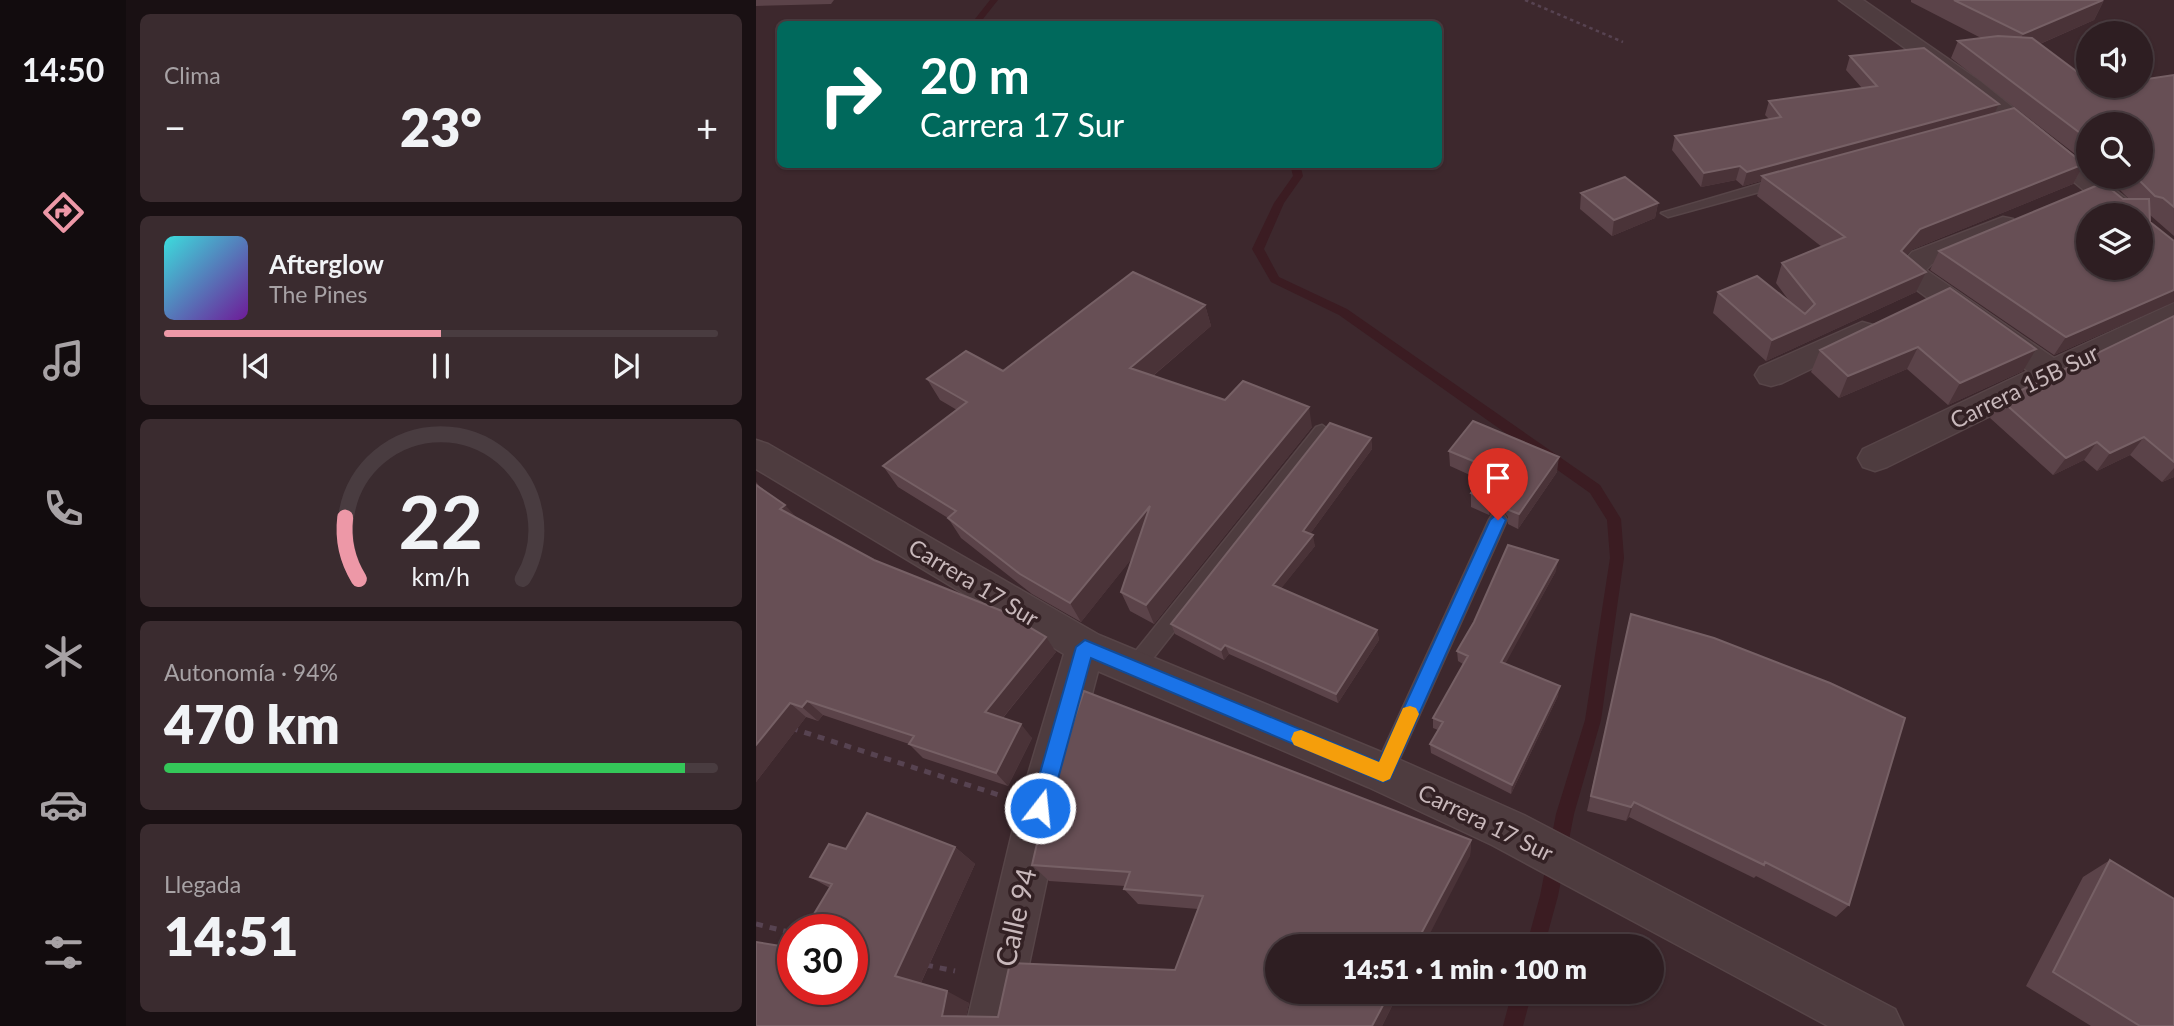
<!DOCTYPE html>
<html lang="es">
<meta charset="utf-8">
<style>
body{margin:0;font-family:Lato,sans-serif;background:#3a2b2f;color:#f1f3f6;height:100vh;display:flex;flex-direction:column;font-size:26px;white-space:nowrap}
*{box-sizing:border-box;margin:0}
p{font-size:23px;color:#a7a2a5}
.icon{flex:none;width:38px;height:38px;fill:none;stroke:currentColor;stroke-width:2;stroke-linecap:round;stroke-linejoin:round}
.map{position:relative;flex:1;overflow:hidden}
.panel{display:flex;flex-direction:column;gap:14px;padding:14px;background:#191013;width:630px}
.panel>*{flex:none}
.banner{position:absolute;left:21px;top:21px;width:665px;height:147px;border-radius:10px;box-shadow:0 2px 5px #0004,0 0 0 2px #493c40;background:#00695c;color:#fff;overflow:hidden}
.controls{position:absolute;left:1320px;top:21px;display:grid;gap:14px}
.controls a{display:grid;place-items:center;width:77px;height:77px;border-radius:50%;background:#2e1e22;box-shadow:0 2px 5px #0004,0 0 0 2px #493c40;font-size:35px}
.speed{position:absolute;left:21px;top:914px;display:flex;gap:14px;font-size:35px;font-weight:700;text-align:center}
.speed>*{display:grid;place-content:center;width:91px;height:91px;border-radius:50%;background:#2e1e22;box-shadow:0 2px 5px #0004,0 0 0 2px #493c40;line-height:1}
.speed .limit{border:10px solid #d22;background:#fff;color:#111}
.pin{position:absolute;display:grid;place-items:center;width:60px;height:60px;color:#fff;margin:-72px -30px;border-radius:50% 50% 50% 0;rotate:-45deg;box-shadow:0 0 7px #0007}
.pin .icon{rotate:45deg}
.me{position:absolute;width:77px;margin:-38px;rotate:16deg;stroke-linejoin:round;filter:drop-shadow(0 0 5px #0008)}
.turn{display:flex;align-items:center;gap:24px;height:147px;padding:0 28px;font-size:32px}
.turn .icon{width:91px;height:91px;stroke-width:2.5}
.turn b{display:block;font-size:49px;line-height:60px}
.big{font-size:52px;font-weight:800;line-height:1.1}
.panel .widget{flex:1;display:flex;flex-direction:column;justify-content:center;gap:10px;min-width:0;padding:0 24px;border-radius:10px;background:#3a2b2f}
.panel .dial{align-items:center;gap:0}
.dial svg{height:182px;overflow:visible;fill:none;stroke:#493c40;stroke-width:7;stroke-linecap:round;text-anchor:middle}
.dial text{fill:#f1f3f6;stroke:none}
.song{display:flex;align-items:center;gap:21px}
.cover{width:84px;height:84px;border-radius:10px;background:linear-gradient(135deg,hsl(180 70% 55%),hsl(280 70% 35%))}
.played{height:7px;border-radius:4px;background:linear-gradient(90deg,#ed98a7 50%,#493c40 50%)}
.keys{display:flex;justify-content:space-around;direction:ltr}
.heat{display:flex;justify-content:space-between;align-items:center;font-size:38px;direction:ltr}
.charge{height:10px;border-radius:5px;background:linear-gradient(90deg,#34c759 94%,#493c40 0)}
.trip{position:absolute;left:509px;top:934px;width:399px;height:70px;border-radius:35px;background:#2e1e22;box-shadow:0 2px 5px #0004,0 0 0 2px #493c40;font-weight:800;line-height:70px;text-align:center}
main{display:flex;flex:1;min-height:0}
.tabs{display:flex;flex-direction:column;width:126px;justify-content:space-around;align-items:center;background:#120c0e;color:#a7a2a5}
.tabs .icon{width:49px;height:49px}
.tabs .selected{color:#ed98a7}
.tabs b{font-size:32px;color:#f1f3f6}
.map>svg:first-child{display:block}
.lines{fill:none;stroke-linecap:round;stroke-linejoin:round}
.stream{fill:#3b1c22;fill-rule:evenodd}
.service-casing{stroke:#574548;stroke-width:3}
.minor-casing{stroke:#574548;stroke-width:3}
.path-far1{stroke:#574351;stroke-width:2.5;stroke-dasharray:3.5 3.5;stroke-linecap:butt}
.path{stroke:#574351;stroke-width:5;stroke-dasharray:7 7;stroke-linecap:butt}
.service{fill:#4e3c3f;fill-rule:evenodd}
.minor{fill:#4e3c3f;fill-rule:evenodd}
.wall{fill:#5b4349}
.shaded-wall{fill:#4a3338}
.building{fill:#674f55;stroke:#766065;stroke-width:2;fill-rule:evenodd}
.route{fill:#1a73e8;stroke:#114b97;stroke-width:2}
.slow{fill:#f59e0b}
.labels{text-anchor:middle;dominant-baseline:central;stroke-width:7;stroke-linejoin:round;paint-order:stroke}
.street-label{font-size:23px;fill:#c8b8bb;stroke:#332124}
.near-street-label{font-size:28px;fill:#c8b8bb;stroke:#332124}
</style>
<main>
<nav class="tabs">
<b>14:50</b>
<svg class="icon selected" aria-label="directions" viewBox="0 0 24 24"><path d="M12 3l9 9-9 9-9-9zM9 14v-3h6M13 9l2 2-2 2"/></svg>
<svg class="icon" aria-label="music" viewBox="0 0 24 24"><path d="M9 18V5l10-2v13"/><circle cx="6" cy="18" r="3"/><circle cx="16" cy="16" r="3"/></svg>
<svg class="icon" aria-label="phone" viewBox="0 0 24 24"><path d="M5 4h4l2 5-3 2q2 4 5 5l2-3 5 2v4C11 20 4 13 5 4z"/></svg>
<svg class="icon" aria-label="climate" viewBox="0 0 24 24"><path d="M12 3v18M4 7l16 10M4 17L20 7"/></svg>
<svg class="icon" aria-label="car" viewBox="0 0 24 24"><path d="M5 17H2v-5l4-1 3-4h7l3 4 3 1v5h-3M9 17h6M6 11h13"/><circle cx="7" cy="17" r="2"/><circle cx="17" cy="17" r="2"/></svg>
<svg class="icon" aria-label="filters" viewBox="0 0 24 24"><path d="M4 7h16M4 17h16"/><circle cx="9" cy="7" r="2"/><circle cx="15" cy="17" r="2"/></svg>
</nav>
<section class="panel">
<div class="widget"><p>Clima</p>
<div class="heat"><a>−</a><b class="big">23°</b><a>+</a></div>
</div>
<div class="widget">
<div class="song"><i class="cover"></i><div><b>Afterglow</b><p>The Pines</p></div></div>
<div class="played"></div>
<div class="keys"><svg class="icon" aria-label="previous" viewBox="0 0 24 24"><path d="M18 5L8 12l10 7zM5 5v14"/></svg><svg class="icon" aria-label="pause" viewBox="0 0 24 24"><path d="M8 5v14M16 5v14"/></svg><svg class="icon" aria-label="next" viewBox="0 0 24 24"><path d="M6 5l10 7-10 7zM19 5v14"/></svg></div>
</div>
<div class="widget dial"><svg viewBox="0 0 100 80">
<path d="M14 69A42 42 0 1 1 86 69"/>
<path d="M14 69A42 42 0 0 1 8 42" stroke="#ed98a7"/>
<text x="50" y="56" font-size="32" font-weight="700">22</text>
<text x="50" y="72" font-size="11">km/h</text>
</svg></div>
<div class="widget"><p>Autonomía · 94%</p><b class="big">470 km</b><div class="charge"></div></div>
<div class="widget"><p>Llegada</p><b class="big">14:51</b></div>
</section>
<div class="map">
<svg width="1418" height="1026" viewBox="0 0 1418 1026">
<rect width="100%" height="100%" fill="#3d282d"/>
<g class="lines">
<path class="stream" d="M234,0h8l-19,24h-8z
M534,164h10l3,12 -19,27 -20,46 15,28 68,32 253,176 21,34 3,39 -23,162 -27,94 -16,82 -14,51h-18l14,-51 16,-82 29,-94 25,-162 -3,-38 -17,-27 -251,-178 -68,-33 -19,-33 22,-46 19,-27z
M756,992h20l-9,34h-20z"/>
<defs>
<path id="service" d="M1024,178l5,1v6l-117,32 -7,-4z
M566,425l8,6 -2,4 -188,240 -7,3 -7,-3 -3,-6 3,-6 190,-236z
M742,513l6,2 3,5 -117,260 -7,3 -7,-3 -4,-7 4,-7 113,-246 3,-5z"/>
<path id="minor" d="M1083,0h24l117,81 108,87v9h11l40,32 4,6 -3,4v-4h-26l-150,-124z
M1247,217l10,2 3,6 -3,6 -81,33 -6,6 128,88 120,-55v22l-287,142 -12,4 -12,-4 -5,-9 5,-9 165,-78 -129,-94 -4,-6 17,-19z
M1106,322l11,3 4,7 -4,7 -91,44 -11,3 -11,-3 -5,-8 5,-8z
M0,440l12,4 331,191 299,124 126,56 371,194 8,17h-75l-336,-181 -124,-58 -270,-116 -36,137 -46,218h-50l52,-218 46,-154 -308,-185z"/>
</defs>
<use href="#service" class="service-casing"/>
<use href="#minor" class="minor-casing"/>
<path class="path-far1" d="M769,0l98,42"/>
<path class="path" d="M35,728l208,67
M0,924l37,9
M170,965l29,6"/>
<use href="#service" class="service"/>
<use href="#minor" class="minor"/>
</g>
<path class="wall" d="M0,0h78l-3,4 -75,2z
M1155,0h193l-10,20 -54,24 56,42 78,-11v161l-24,-21v7l24,19v61l-120,53 -124,-85 9,-19 184,-52h6l-17,-17 -8,-5h36l-52,-53v40l-137,-106 7,-17 23,-3 -70,-36z
M1094,56l145,57 89,51 -11,20 -162,66 -5,5 10,37 -150,69 -53,-48 5,-21 72,10 -14,-19 6,-20 40,-16 -65,-51 4,-15 -18,5 -7,-6 -35,7 -29,-37 3,-14 94,-17 -4,-4 4,-14 93,-13 -16,-18z
M825,193l77,10 -3,15 -43,18 -32,-27z
M1194,288l73,83 -75,34 -41,-36 -68,29 -28,-26 9,-22z
M449,305l6,21 -58,50 72,24 87,27 -158,197 -24,-13 -9,-19 11,-34 -51,64 -49,-28 -71,-56 -13,-20 -50,-31 -15,-21 74,-56 -17,-10 -13,-21 76,-8z
M1418,316v161l-12,5 -32,-27 -33,16 -13,-11 -31,15 -63,-57 11,-18z
M615,438l1,11 -62,85 5,12 -34,42 96,42 2,10 -41,63 -109,-49 -5,6 -49,-26 -4,-10z
M693,451l108,21 -39,57 -10,-5v-7l-3,-4 -8,-2 -8,4 -18,-8v-14l10,-13 -31,-14z
M0,482l5,6 37,31 76,41 182,92 -53,66 29,20 -24,48 -85,-28 -14,-14 -86,-29 -5,6 -12,-4 -50,65z
M800,571l-51,92 53,33 -47,98 -80,-41 -1,-9 8,-14 -5,-2v-10l30,-54 -5,-3 -1,-10z
M871,632l222,273 -13,12 -80,-41 -2,2 -125,-61 -3,4 -39,-10z
M715,840l-1,16 -192,136h121l-17,34h-626l37,-37 37,-101 -20,-11 36,-28 109,-2 20,17 -54,119 48,20 -3,14h32l177,-47 23,-61 -60,-5 -14,-15 1,-3 -76,-5 -17,-16z
M1354,860l64,166h-83l-65,-40 57,-109z"/>
<path class="shaded-wall" d="M1348,0l-10,20 -80,35 9,-21z
M1243,104l-7,14 -230,58 -1,5 -18,5 4,-14z
M1328,164l-11,20 -162,66 -19,21 9,-20 19,-22z
M984,166l-4,14 -35,7 3,-14z
M902,203l-3,15 -43,18 2,-16z
M1170,272l-10,20 -150,69 6,-21z
M1418,290v12l-120,53 12,-18z
M449,305l6,21 -74,63 -7,-21z
M1162,347l-11,22 -68,29 9,-22z
M1280,349l-13,22 -75,34 12,-22z
M553,407l3,20 -158,197 -8,-19z
M1388,437l-14,18 -33,16 13,-18z
M615,438l1,11 -67,92 -2,-10z
M1341,442l-13,18 -31,15 13,-17z
M803,457l-2,15 -39,57 1,-15z
M1418,468v9l-12,5z
M742,496l-1,15 -8,4v-14z
M29,505l15,16 -20,-12z
M394,506l8,20 -77,96 -11,-19z
M557,535l2,11 -39,49 -3,-10z
M802,560l-2,11 -55,101v-10z
M621,630l2,10 -41,63 -2,-9z
M290,637l10,15 -60,74 -11,-14z
M469,645l4,9 -5,6 -3,-10z
M804,686l-2,10 -47,98 1,-9z
M51,701l16,14 -5,6 -16,-14z
M34,703l16,14 -50,65v-37z
M265,724l11,14 -24,48 -12,-13z
M878,802l-5,15 -3,4 5,-14z
M715,840l-1,16 -47,91h-9z
M199,847l20,17 -57,125 -23,-13z
M191,991l22,12 -5,23 -22,-10z
M634,992h9l-17,34h-10z"/>
<path class="building" d="M1198,0h149l-80,34z
M1242,36l34,2 56,42v6h52v-6l34,-5v132l-11,-9 -8,-2 -19,-19h4v-53h-52v15l-130,-98z
M1168,48l75,56 -252,68 -7,-6 -36,7 -29,-37 106,-19 -12,-16 108,-15 -27,-30z
M1258,108l70,56 -164,65 -19,22 25,21 -154,68 -54,-48 39,-16 48,38 10,-10 -33,-41 63,-26 -83,-61z
M869,177l33,26 -44,17 -33,-27z
M1347,183l20,16h26l1,23 24,19v49l-108,47 -127,-86zM1332,215h52v53h-52z
M377,272l72,33 -75,63 95,32 18,-19 66,26 -163,198 -25,-13 29,-86 -80,97 -50,-29 -72,-56 8,-7 -73,-45 84,-64 -40,-23 39,-28 37,20z
M1194,288l86,61 -76,34 -42,-36 -70,29 -28,-26z
M1418,316v146l-30,-25 -34,16 -13,-11 -31,16 -65,-58z
M717,421l86,36 -40,57 -10,-4 1,-6 -4,-6 -8,-2 -9,5 -18,-8 19,-25 -41,-17z
M574,423l41,15 -68,93 10,4 -40,50 104,45 -41,64 -111,-49 -4,5 -50,-26z
M0,485l29,20 -5,4 94,51 128,51 44,26 -61,75 36,12 -25,49 -87,-29 5,-8 -107,-35 -5,6 -12,-4 -34,42z
M752,545l50,15 -57,102 59,24 -48,99 -82,-41 13,-22 -10,-4 35,-62 -11,-5 17,-29z
M875,614l83,24 116,45 75,35 -56,187 -84,-43 -1,3 -130,-63 -3,5 -40,-11z
M328,691l387,149 -57,107h-136v45h112l-18,34h-616v-84l37,6v41h59v-60h-47l27,-45 -22,-7 19,-33 17,5 21,-36 88,34 -60,129 52,15 -5,25 56,1 12,-54 165,7 28,-74 -79,-7 6,-17 -98,-7 16,-69z
M1354,860l64,39v127h-34l-87,-54z"/>
<path class="route" d="M742,513l8,7 -116,259 -7,3 -7,-3 -285,-121 -41,150 -3,7 -7,3 -7,-3 -3,-7 46,-161 9,-7 294,122 111,-242z"/>
<path class="slow" d="M654,706l6,2 3,6 -29,65 -7,3 -89,-37 -3,-6 3,-7 7,-2 78,32 24,-54z"/>
<g class="labels">
<g class="street-label">
<text transform="translate(1268 386) rotate(-26)">Carrera 15B Sur</text>
<text transform="translate(218 582) rotate(31)">Carrera 17 Sur</text>
<text transform="translate(730 822) rotate(26)">Carrera 17 Sur</text>
</g>
<g class="near-street-label">
<text transform="translate(259 917) rotate(-77)">Calle 94</text>
</g>
</g>
</svg>
<div class="controls">
<a><svg class="icon" aria-label="sound" viewBox="0 0 24 24"><path d="M4 9h4l5-4v14l-5-4H4zM17 9q2 3 0 6"/></svg></a>
<a><svg class="icon" aria-label="search" viewBox="0 0 24 24"><circle cx="10" cy="10" r="6"/><path d="M15 15l6 6"/></svg></a>
<a><svg class="icon" aria-label="layers" viewBox="0 0 24 24"><path d="M12 4l9 5-9 5-9-5zM3 14l9 5 9-5"/></svg></a>
</div>
<div class="speed"><div class="limit">30</div></div>
<div class="pin" style="left:742px;top:520px;background:#d93025"><svg class="icon" aria-label="arrive" viewBox="0 0 24 24"><path d="M6 21V4h12l-3 4 3 4H6"/></svg></div>
<svg class="me" style="left:284px;top:808px" viewBox="-20 -20 40 40"><circle r="17" fill="#1a73e8" stroke="#fff" stroke-width="3"/><path d="M0-11L8 9 0 5-8 9z" fill="#fff"/></svg>
<div class="trip">14:51 · 1 min · 100 m</div>
<div class="banner">
<div class="turn"><svg class="icon" aria-label="right" viewBox="0 0 24 24"><path d="M7 20v-9h11M14 6l5 5-5 5"/></svg><div><b>20 m</b>Carrera 17 Sur</div></div>
</div>
</div>
</main>
